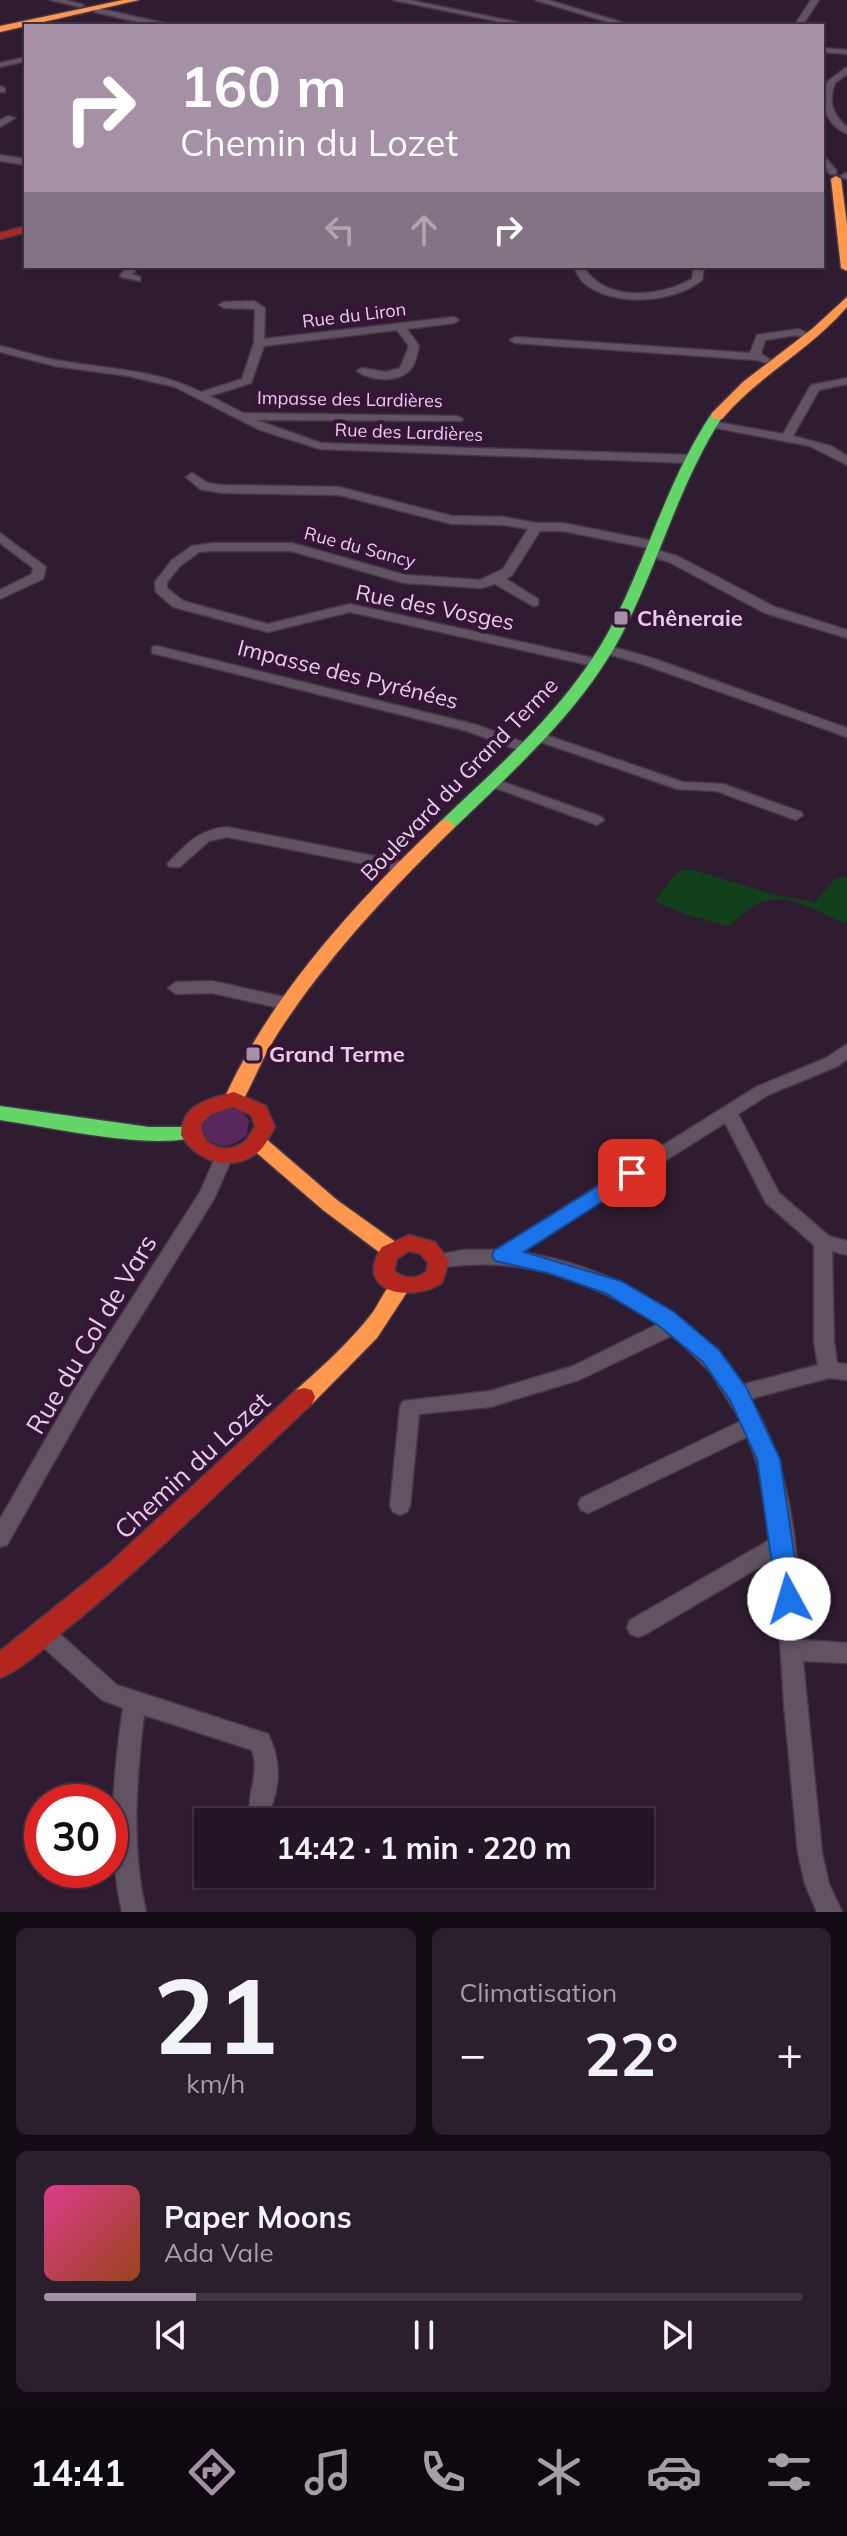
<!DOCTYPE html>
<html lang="fr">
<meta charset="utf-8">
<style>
body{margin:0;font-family:Mulish,sans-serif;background:#2b1e2d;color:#f1f3f6;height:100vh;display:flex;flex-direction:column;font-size:30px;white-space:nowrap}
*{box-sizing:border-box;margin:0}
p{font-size:26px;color:#a39fa7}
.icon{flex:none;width:44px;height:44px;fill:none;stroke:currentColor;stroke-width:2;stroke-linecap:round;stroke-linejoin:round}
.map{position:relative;height:1912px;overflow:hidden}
.details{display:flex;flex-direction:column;gap:16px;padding:16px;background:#130c14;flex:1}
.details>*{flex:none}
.hud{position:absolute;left:24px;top:24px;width:800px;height:244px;border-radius:0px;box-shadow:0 2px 6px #0004,0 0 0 2px #403442;background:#a590a6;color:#fff;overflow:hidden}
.speed{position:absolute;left:24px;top:1784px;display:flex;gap:16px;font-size:40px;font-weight:700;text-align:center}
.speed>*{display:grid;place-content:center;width:104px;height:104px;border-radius:50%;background:#231525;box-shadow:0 2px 6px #0004,0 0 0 2px #403442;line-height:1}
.speed .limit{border:12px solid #d22;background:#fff;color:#111}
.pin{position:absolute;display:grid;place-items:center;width:68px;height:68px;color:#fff;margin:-34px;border-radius:16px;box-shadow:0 4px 12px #0006}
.me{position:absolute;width:88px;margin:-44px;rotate:354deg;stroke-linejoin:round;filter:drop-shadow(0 0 6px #0008)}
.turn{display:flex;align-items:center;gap:28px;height:168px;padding:0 24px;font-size:36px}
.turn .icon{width:104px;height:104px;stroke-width:2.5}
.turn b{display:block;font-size:56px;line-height:68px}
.lanes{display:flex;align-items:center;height:76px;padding:0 24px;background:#0003;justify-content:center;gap:40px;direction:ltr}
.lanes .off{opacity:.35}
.big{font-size:60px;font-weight:700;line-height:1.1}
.details .tile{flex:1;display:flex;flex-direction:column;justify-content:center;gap:12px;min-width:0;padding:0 28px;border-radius:12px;background:#2b1e2d}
.details .dial{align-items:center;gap:0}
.dial b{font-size:104px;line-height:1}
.song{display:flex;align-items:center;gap:24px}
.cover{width:96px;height:96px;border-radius:12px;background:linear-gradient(135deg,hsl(330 70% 55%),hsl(20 70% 35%))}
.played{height:8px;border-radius:4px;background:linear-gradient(90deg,#a590a6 20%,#403442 20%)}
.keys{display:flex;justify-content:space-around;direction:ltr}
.heat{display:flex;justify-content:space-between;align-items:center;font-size:44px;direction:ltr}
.details .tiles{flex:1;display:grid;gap:16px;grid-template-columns:1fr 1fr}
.tile:last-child{grid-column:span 2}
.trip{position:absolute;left:194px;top:1808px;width:460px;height:80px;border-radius:0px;background:#231525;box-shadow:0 2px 6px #0004,0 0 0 2px #403442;font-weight:700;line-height:80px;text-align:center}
.tabs{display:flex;height:128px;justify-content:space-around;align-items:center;background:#0e080f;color:#a39fa7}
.tabs .icon{width:56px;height:56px}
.tabs .active{color:#a590a6}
.tabs b{font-size:36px;color:#f1f3f6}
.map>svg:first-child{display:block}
.green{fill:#59275c}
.water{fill:#11411a}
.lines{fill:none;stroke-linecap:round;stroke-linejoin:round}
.street-casing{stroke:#473849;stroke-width:3}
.fast-casing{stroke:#473849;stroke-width:3}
.slow-casing{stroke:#473849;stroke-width:3}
.jam-casing{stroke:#473849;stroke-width:3}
.street{fill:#625362;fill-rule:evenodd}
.fast{fill:#63d668;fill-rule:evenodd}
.slow{fill:#ff974d;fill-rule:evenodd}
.jam{fill:#b3261e;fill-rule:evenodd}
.route{fill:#1a73e8;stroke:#114b97;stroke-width:2}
.poi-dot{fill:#a590a6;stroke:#371439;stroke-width:3}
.labels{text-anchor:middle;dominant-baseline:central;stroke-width:8;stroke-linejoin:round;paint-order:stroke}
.far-street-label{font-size:18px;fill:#e5cfe5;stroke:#371439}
.street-label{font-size:22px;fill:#e5cfe5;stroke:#371439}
.poi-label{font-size:22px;font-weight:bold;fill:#e5cfe5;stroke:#371439;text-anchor:start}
.near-street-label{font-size:26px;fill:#e5cfe5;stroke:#371439}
</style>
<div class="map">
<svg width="847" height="1912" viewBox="0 0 847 1912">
<rect width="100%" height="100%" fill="#2f1c31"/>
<path class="green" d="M228,1108l13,3 8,9 -2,15c-19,18 -41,13 -47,-12l8,-9z"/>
<path class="water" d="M682,870h12l81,25 40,7 20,-23 12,-3v48c-26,-10 -59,-34 -89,-21 -11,5 -20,16 -30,23l-41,-11 -32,-14 16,-22z"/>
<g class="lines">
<defs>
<path id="street" d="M50,0h16l18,5 -4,2z
M393,0h16l127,26h-16z
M535,0h13l86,26h-13z
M811,0h8l-17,26h-8z
M97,8l71,16 1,2h-14l-61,-14z
M822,48l25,2v4l-25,-2z
M26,57v4l-26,6v-4z
M847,67v7l-12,9c-7,19 -3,31 12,44v7c-22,-11 -28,-30 -20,-52z
M0,86l5,2v4h-5z
M8,116l7,2 -15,9v-7z
M822,154l14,16v4h-6l-8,-11z
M0,155l26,4v6l-26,-4z
M845,173h2v6l-7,-3z
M128,266h11l-7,8 8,3v4l-19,-4 -1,-2z
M573,266h10c22,37 76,31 109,13l2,-13h10l-2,14c-27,23 -91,28 -119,2 -4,-4 -7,-11 -10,-16z
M254,301l11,7 -1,31 190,-22 5,3 -5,3 -47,6 12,17c-2,8 -3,18 -9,24 -12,13 -40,11 -53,1l5,-3 24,4 14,-4 9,-22 -12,-16 -133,16 -13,37 -41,13 33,17 214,3 6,3 -2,2 -205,-1 65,23 369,12 6,4 -6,4 -370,-14 -60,-19 -85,-43 -47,-11 -73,-10 -55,-14v-6c18,4 36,10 55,14 49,9 101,9 146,32l41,-13 12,-36 1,-34 -31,-1 -5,-3 5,-3z
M799,329l15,8 -5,3 -12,-5 -32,5 -4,14 10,6 -5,3 -9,-3 -242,-17 -5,-3 5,-3 235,16 7,-18z
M847,378v6l-28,6 -26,46 38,10 16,10v9l-37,-19 -99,-19 -6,-3 6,-3 72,13 28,-49z
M192,473l16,10 13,2 118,2 113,29 52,1 32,6h27l90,18 6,4 -6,4 -90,-18h-23l-28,44 -6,4 32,20v6l-5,1 -38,-22 -14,4 -77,-5 -113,-32h-78l-14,1 -19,14 -13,16v6l16,13 85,23 82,-20 248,55 7,4 -7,4 -248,-55 -82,20 -95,-25 -17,-15 -1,-10 17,-22 20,-14 21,-3h79l113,32 75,5 23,-11 25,-40 -24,-4 -52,-1 -113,-29 -118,-2 -21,-4 -14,-12z
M0,533l46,34 -3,12 -43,20v-9l32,-16 1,-6 -33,-25z
M650,548l27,8 98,51 72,23v8l-82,-25 -96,-51 -23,-7 -2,-3z
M606,645l46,13 195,70v9l-205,-73 -41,-12v-6z
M157,646l320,79 54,20 2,3 -2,3h-10l-54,-20 -315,-78v-6z
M537,732l146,50 40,2 78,28 2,3 -7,5 -80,-29 -39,-2 -145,-50 -2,-3 2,-3z
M492,778l110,39 2,3 -7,5 -5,-2 -105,-38 -2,-3z
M227,827l178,35 8,5 -8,5 -178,-35 -18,4 -29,26h-10l-3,-3 3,-3c17,-18 31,-32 57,-34z
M212,981l72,16 8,6 -8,6 -72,-16 -36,1 -8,-6 8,-6z
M847,1044v15l-9,7 -70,29 -30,19 41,79 50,43 18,5v14l-15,-4 2,91 3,21 10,1v16l-18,-2 -79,21c43,67 49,162 52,241l45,3v20l-44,-2 19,192 7,31 13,28h-25l-12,-28 -7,-31 -14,-149 -9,-146 -129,76 -8,3 -8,-3 -3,-7 3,-7 143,-82c-5,-35 -12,-69 -26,-101l-152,73 -7,3 -7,-3 -3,-6 3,-6 160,-77 -31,-49 -37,-37 -94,45 -89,27 -71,7 -9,92 -3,6 -7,3 -7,-3 -3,-6 10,-99 3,-6 87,-10 83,-25 85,-42c-70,-45 -135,-69 -219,-56l-7,-2 -2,-5 2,-5 31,-6h33l260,-163 70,-29zM725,1123l41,80 48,42v97l4,23 -77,20c-50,-73 -133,-120 -220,-133z
M224,1149l6,2 3,5 -19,43 -122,196 -85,150 -7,2v-28l78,-136 122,-191 18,-41z
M44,1624l8,3 65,58 151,49c14,28 12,53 0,82l-8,3 -8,-3c-8,-17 9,-41 0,-66l-108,-35c-8,66 -13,132 2,197h-24c-15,-68 -9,-136 1,-204l-21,-8 -66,-59 -3,-7 3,-7z"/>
<path id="fast" d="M712,413l11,3c-43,66 -62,140 -97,210 -40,81 -109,141 -173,203h-12l-2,-4 2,-4c62,-59 128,-116 169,-192 38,-72 56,-147 102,-216z
M0,1106l149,21h45l3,5 -3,5c-43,13 -146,-10 -194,-17z"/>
<path id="slow" d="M123,0h16l-139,32v-6z
M836,176l5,3 6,45v47l-6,-3 -10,-89z
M847,297v10c-37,43 -89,69 -125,112h-10v-6l31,-31 69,-53z
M447,820l8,5 -2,4c-63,61 -127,130 -175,204 -15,23 -24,48 -37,71h-14l-3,-5c47,-105 134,-199 217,-278z
M258,1136l7,2 72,62 60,43 3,6 -3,6 -7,2 -7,-2 -60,-45 -72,-62 -3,-5 3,-5z
M400,1278l7,2 4,6 -34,52 -65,66 -8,2 -8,-2 -3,-7 3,-7c27,-24 55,-49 77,-78 8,-11 14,-30 27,-34z"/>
<path id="jam" d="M26,226v6l-26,7v-6z
M234,1092l32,14 9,21c-5,8 -11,21 -18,26 -26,20 -61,8 -76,-18 1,-32 27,-35 53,-43zM233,1107l18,8 4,11c-3,5 -7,13 -11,16 -18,14 -44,3 -43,-18l10,-10z
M409,1235l26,7 14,19 -7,22c-31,20 -90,10 -60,-36zM409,1251l12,3 7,9 -2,9c-12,8 -21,7 -32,-1l3,-12z
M304,1388l8,2 3,7 -3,7c-79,73 -155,151 -238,219 -23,18 -47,44 -74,55v-27l110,-88 186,-173z"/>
</defs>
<use href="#street" class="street-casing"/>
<use href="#fast" class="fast-casing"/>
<use href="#slow" class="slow-casing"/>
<use href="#jam" class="jam-casing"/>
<use href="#street" class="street"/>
<use href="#fast" class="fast"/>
<use href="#slow" class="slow"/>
<use href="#jam" class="jam"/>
</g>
<path class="route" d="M632,1165l7,2 3,6 -3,5 -115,74 97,29 53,31 45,38 27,37 34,72 21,140 -3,8 -9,3 -8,-3 -4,-8 -20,-140 -27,-59 -27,-38 -45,-37 -53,-32 -57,-20 -53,-12 -3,-6 3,-5z"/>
<g class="poi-dot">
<rect x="613" y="610" width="16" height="16" rx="4"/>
<rect x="245" y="1046" width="16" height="16" rx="4"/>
</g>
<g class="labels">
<g class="far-street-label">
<text transform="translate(354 315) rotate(-7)">Rue du Liron</text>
<text transform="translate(350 399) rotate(1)">Impasse des Lardières</text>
<text transform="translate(409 432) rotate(2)">Rue des Lardières</text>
<text transform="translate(360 547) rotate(15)">Rue du Sancy</text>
</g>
<g class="street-label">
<text transform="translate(435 607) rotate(11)">Rue des Vosges</text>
<text transform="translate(348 674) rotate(14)">Impasse des Pyrénées</text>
<text transform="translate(459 779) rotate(-46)">Boulevard du Grand Terme</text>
</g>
<g class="poi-label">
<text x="637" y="618">Chêneraie</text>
<text x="269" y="1054">Grand Terme</text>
</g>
<g class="near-street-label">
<text transform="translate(91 1334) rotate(-59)">Rue du Col de Vars</text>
<text transform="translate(192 1465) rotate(-43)">Chemin du Lozet</text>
</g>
</g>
</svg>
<div class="speed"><div class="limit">30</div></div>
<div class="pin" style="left:632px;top:1173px;background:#d93025"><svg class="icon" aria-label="arrive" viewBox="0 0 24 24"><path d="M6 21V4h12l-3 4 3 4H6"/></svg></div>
<svg class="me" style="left:789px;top:1599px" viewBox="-20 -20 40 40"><circle r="19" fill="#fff"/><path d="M0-13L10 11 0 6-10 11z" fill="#1a73e8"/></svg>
<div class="trip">14:42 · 1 min · 220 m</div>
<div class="hud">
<div class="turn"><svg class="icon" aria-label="right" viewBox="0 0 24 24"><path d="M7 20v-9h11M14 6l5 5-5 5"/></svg><div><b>160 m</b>Chemin du Lozet</div></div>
<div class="lanes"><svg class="icon off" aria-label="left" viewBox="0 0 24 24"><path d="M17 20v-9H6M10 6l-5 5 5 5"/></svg><svg class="icon off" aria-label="ahead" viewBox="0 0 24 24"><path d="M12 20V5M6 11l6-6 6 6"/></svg><svg class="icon" aria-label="right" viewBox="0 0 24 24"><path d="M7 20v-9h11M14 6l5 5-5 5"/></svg></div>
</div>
</div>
<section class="details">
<div class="tiles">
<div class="tile dial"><b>21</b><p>km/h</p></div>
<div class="tile"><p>Climatisation</p>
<div class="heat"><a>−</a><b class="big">22°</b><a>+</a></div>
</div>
<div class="tile">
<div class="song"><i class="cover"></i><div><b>Paper Moons</b><p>Ada Vale</p></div></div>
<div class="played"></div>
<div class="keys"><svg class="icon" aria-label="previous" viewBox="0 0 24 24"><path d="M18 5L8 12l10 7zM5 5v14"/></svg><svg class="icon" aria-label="pause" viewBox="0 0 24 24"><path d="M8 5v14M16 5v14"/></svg><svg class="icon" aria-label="next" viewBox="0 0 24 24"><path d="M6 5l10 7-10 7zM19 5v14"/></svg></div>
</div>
</div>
</section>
<nav class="tabs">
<b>14:41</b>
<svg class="icon active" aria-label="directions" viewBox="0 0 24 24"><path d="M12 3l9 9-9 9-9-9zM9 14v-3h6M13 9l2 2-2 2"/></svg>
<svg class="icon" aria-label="music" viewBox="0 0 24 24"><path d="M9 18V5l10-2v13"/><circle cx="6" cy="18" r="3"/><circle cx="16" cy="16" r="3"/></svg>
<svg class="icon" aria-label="phone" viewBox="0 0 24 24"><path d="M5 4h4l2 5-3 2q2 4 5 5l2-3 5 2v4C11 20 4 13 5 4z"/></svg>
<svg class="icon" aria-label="climate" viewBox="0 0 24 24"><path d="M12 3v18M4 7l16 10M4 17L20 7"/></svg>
<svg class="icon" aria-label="car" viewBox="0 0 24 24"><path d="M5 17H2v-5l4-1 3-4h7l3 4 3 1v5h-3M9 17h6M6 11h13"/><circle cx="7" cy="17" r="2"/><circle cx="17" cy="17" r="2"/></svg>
<svg class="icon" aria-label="filters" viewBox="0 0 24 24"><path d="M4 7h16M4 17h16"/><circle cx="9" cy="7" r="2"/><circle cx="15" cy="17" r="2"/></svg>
</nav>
